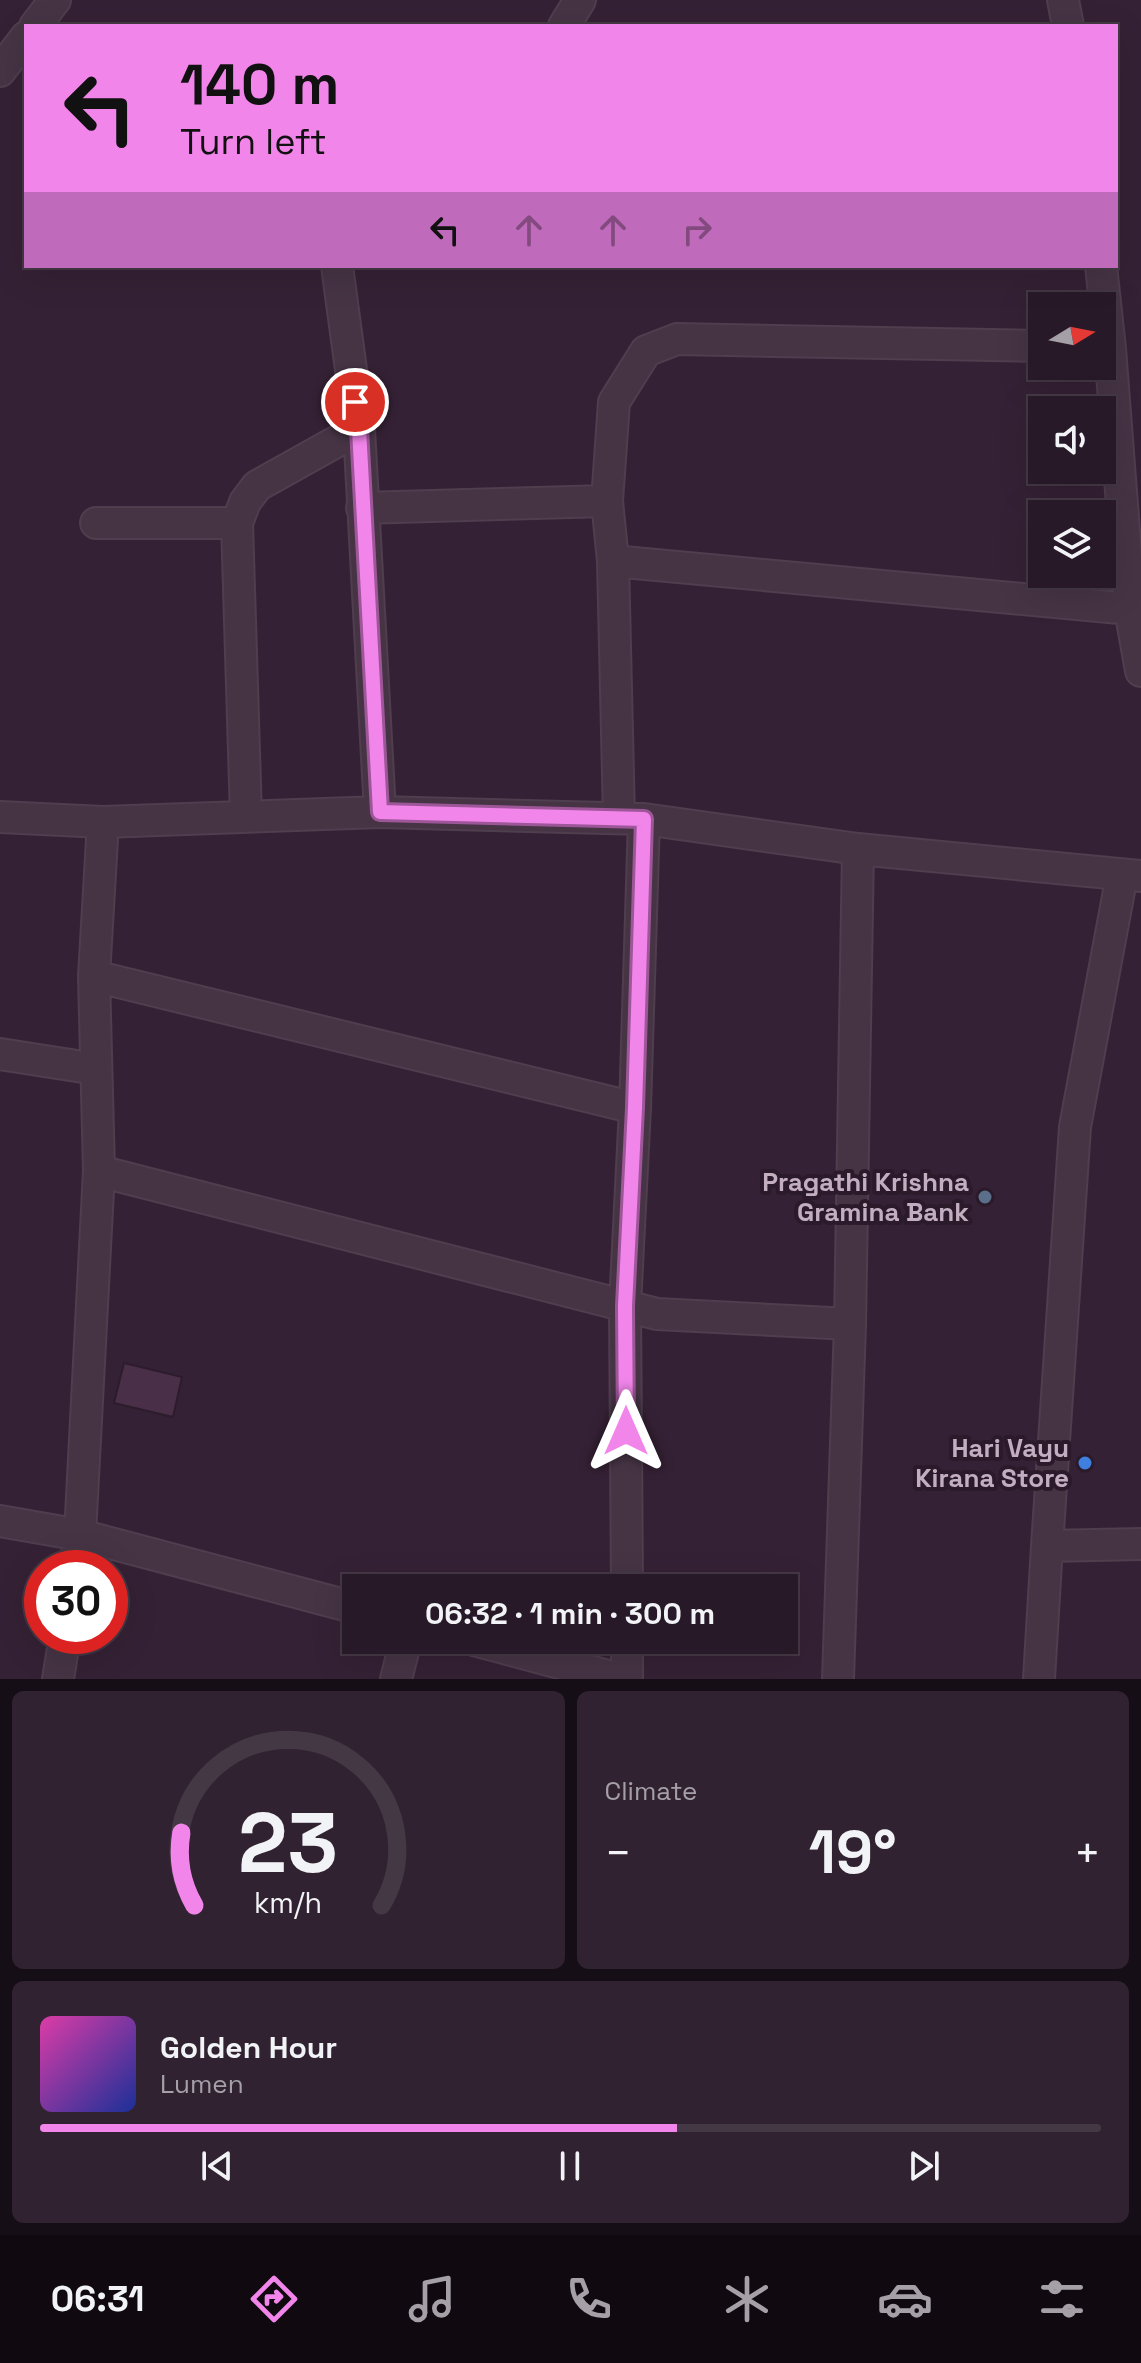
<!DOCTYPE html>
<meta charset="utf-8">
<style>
body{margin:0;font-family:"Space Grotesk",sans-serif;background:#302230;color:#f1f3f6;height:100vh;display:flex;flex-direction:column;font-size:30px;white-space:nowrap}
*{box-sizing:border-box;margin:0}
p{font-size:26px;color:#a5a0a8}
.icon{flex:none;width:44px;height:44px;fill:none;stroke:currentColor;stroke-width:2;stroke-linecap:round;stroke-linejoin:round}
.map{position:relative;height:1679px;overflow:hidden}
.side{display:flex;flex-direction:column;gap:12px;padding:12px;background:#160e16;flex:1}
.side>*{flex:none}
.top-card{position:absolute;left:24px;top:24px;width:1094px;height:244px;border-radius:0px;box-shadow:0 8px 32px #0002,0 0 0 2px #443845;background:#f185ea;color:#111;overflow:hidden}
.needle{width:52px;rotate:80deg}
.controls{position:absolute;left:1028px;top:292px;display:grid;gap:16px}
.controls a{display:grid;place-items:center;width:88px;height:88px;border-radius:0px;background:#281928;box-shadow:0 8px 32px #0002,0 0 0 2px #443845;font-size:40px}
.speed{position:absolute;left:24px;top:1550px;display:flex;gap:16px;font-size:40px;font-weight:700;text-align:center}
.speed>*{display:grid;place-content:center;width:104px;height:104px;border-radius:50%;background:#281928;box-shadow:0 8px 32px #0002,0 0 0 2px #443845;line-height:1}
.speed .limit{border:12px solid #d22;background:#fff;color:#111}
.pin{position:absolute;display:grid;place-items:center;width:68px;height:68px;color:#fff;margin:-34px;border:4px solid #fff;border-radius:50%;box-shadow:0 2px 8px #0007}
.me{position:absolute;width:88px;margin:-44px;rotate:0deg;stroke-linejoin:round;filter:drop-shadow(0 0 6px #0008)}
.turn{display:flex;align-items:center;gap:28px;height:168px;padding:0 24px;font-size:36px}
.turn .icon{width:104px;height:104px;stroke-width:2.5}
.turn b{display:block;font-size:56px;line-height:68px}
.lanes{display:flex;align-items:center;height:76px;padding:0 24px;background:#0003;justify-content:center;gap:40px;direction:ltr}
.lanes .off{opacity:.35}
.big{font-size:60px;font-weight:700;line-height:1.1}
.side .widget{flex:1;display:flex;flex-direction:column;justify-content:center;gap:12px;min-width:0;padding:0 28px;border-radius:12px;background:#302230}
.side .dial{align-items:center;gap:0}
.dial svg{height:208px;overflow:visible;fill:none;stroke:#443845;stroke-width:7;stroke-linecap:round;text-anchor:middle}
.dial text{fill:#f1f3f6;stroke:none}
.song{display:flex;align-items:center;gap:24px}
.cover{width:96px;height:96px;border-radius:12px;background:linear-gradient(135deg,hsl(320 70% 55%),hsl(230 70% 35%))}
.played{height:8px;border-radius:4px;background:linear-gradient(90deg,#f185ea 60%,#443845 60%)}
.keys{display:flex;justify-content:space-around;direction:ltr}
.heat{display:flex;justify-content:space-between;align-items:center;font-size:44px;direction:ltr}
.side .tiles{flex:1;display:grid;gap:12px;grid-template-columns:1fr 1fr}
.widget:last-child{grid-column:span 2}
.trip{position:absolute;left:342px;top:1574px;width:456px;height:80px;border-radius:0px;background:#281928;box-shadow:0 8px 32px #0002,0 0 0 2px #443845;font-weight:700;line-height:80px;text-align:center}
.tab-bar{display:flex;height:128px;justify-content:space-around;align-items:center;background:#100a10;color:#a5a0a8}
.tab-bar .icon{width:56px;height:56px}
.tab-bar .active{color:#f185ea}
.tab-bar b{font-size:36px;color:#f1f3f6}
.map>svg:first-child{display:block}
.building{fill:#493048;stroke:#2c1c2c;stroke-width:2}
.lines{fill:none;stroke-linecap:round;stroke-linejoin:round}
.minor-casing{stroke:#4f3e4e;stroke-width:34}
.minor{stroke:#463445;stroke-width:30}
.route-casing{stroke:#9d5698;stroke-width:20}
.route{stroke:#f185ea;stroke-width:14}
.service-dot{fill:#5c6f8a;stroke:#2a1a2a;stroke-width:3}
.shop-dot{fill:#3f7fe0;stroke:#2a1a2a;stroke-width:3}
.labels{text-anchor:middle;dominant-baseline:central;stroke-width:8;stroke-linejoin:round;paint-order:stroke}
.poi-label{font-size:26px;font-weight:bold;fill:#c3aec1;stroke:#2a1a2a;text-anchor:end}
</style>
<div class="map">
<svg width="1141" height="1679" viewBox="0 0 1141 1679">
<rect width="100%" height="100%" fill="#352135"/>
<path class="building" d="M124,1363l58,14 -9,40 -59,-14z"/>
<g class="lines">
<defs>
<path id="minor" d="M1063,0l5,26
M35,26l20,-26
M564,26l16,-26
M0,71l26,-34
M337,266l22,163 21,383
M1101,266l9,82 20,261 11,62
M362,508l245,-7
M96,523h141
M613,561l517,48
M0,817l103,5 277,-10 264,7 214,30 283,27
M246,817l-9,-294 8,-21 12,-16 102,-57
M619,818l-6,-257 -6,-60 7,-99 32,-51 31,-12 365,7
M103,822l-9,154 5,195 558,143 193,10
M1122,875l-47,252 -28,419 94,-2
M94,976l541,132
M0,1054l96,15
M0,1521l80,14 276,73
M75,1568l5,-33 19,-364
M627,1588l-2,-282 10,-198 9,-289
M474,1640l145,39
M627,1640v39
M58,1679l7,-43
M396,1679l10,-39
M838,1679l12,-355 8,-475
M1039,1679l8,-133"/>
</defs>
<use href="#minor" class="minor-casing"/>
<use href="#minor" class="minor"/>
</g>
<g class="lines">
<defs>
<path id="route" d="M355,402l4,27 21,383 264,7 -9,289 -10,198 1,125"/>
</defs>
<use href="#route" class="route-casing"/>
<use href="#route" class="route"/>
</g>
<circle class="service-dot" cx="985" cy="1197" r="8"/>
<circle class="shop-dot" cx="1085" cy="1463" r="8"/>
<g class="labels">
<g class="poi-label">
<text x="969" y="1182">Pragathi Krishna<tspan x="969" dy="30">Gramina Bank</tspan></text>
<text x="1069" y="1448">Hari Vayu<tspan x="1069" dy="30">Kirana Store</tspan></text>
</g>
</g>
</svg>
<div class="controls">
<a><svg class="needle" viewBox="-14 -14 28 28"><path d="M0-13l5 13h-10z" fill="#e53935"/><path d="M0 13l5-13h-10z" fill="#a5a0a8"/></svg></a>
<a><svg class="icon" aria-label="sound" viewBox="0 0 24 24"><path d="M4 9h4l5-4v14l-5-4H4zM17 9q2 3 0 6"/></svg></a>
<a><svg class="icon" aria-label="layers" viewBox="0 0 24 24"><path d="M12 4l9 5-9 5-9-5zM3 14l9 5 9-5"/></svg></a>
</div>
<div class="speed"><div class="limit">30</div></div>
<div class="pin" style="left:355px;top:402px;background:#d93025"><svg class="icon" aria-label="arrive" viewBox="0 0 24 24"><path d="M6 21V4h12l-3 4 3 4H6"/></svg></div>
<svg class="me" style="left:626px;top:1431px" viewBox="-20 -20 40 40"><path d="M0-17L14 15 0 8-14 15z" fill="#f185ea" stroke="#fff" stroke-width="4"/></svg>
<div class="trip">06:32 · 1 min · 300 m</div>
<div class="top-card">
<div class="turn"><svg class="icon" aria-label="left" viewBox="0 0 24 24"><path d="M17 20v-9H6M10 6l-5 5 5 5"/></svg><div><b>140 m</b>Turn left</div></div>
<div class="lanes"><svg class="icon" aria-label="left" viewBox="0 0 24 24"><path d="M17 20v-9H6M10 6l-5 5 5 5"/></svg><svg class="icon off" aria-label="ahead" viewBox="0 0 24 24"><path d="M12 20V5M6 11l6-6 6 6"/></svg><svg class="icon off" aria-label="ahead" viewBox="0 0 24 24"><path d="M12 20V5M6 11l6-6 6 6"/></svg><svg class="icon off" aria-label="right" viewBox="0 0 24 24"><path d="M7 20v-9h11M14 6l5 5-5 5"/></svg></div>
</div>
</div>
<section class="side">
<div class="tiles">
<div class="widget dial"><svg viewBox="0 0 100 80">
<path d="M14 69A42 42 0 1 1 86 69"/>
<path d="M14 69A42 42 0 0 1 9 41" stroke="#f185ea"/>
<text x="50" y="56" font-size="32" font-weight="700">23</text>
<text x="50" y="72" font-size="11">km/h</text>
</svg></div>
<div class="widget"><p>Climate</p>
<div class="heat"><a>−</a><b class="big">19°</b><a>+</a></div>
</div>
<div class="widget">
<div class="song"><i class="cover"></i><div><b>Golden Hour</b><p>Lumen</p></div></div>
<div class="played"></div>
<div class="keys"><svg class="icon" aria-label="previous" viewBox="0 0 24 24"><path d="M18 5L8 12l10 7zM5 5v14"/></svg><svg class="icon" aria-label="pause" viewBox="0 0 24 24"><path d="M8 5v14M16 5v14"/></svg><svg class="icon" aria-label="next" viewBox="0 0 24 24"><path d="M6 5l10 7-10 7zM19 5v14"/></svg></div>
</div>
</div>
</section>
<nav class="tab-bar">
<b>06:31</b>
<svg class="icon active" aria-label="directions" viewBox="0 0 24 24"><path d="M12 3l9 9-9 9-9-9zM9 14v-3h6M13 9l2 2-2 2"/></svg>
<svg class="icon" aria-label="music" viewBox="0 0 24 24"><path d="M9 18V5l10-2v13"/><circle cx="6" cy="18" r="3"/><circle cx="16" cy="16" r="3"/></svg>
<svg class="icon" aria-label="phone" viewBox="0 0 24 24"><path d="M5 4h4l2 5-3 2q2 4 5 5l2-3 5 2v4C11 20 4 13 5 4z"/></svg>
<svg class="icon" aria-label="climate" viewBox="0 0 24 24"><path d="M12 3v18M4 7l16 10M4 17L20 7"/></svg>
<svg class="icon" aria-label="car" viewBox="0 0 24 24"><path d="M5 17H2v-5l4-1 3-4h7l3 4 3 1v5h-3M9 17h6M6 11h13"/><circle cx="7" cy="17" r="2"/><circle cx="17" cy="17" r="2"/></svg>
<svg class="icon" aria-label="filters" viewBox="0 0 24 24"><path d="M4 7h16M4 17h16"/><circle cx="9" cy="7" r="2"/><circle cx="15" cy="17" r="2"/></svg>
</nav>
